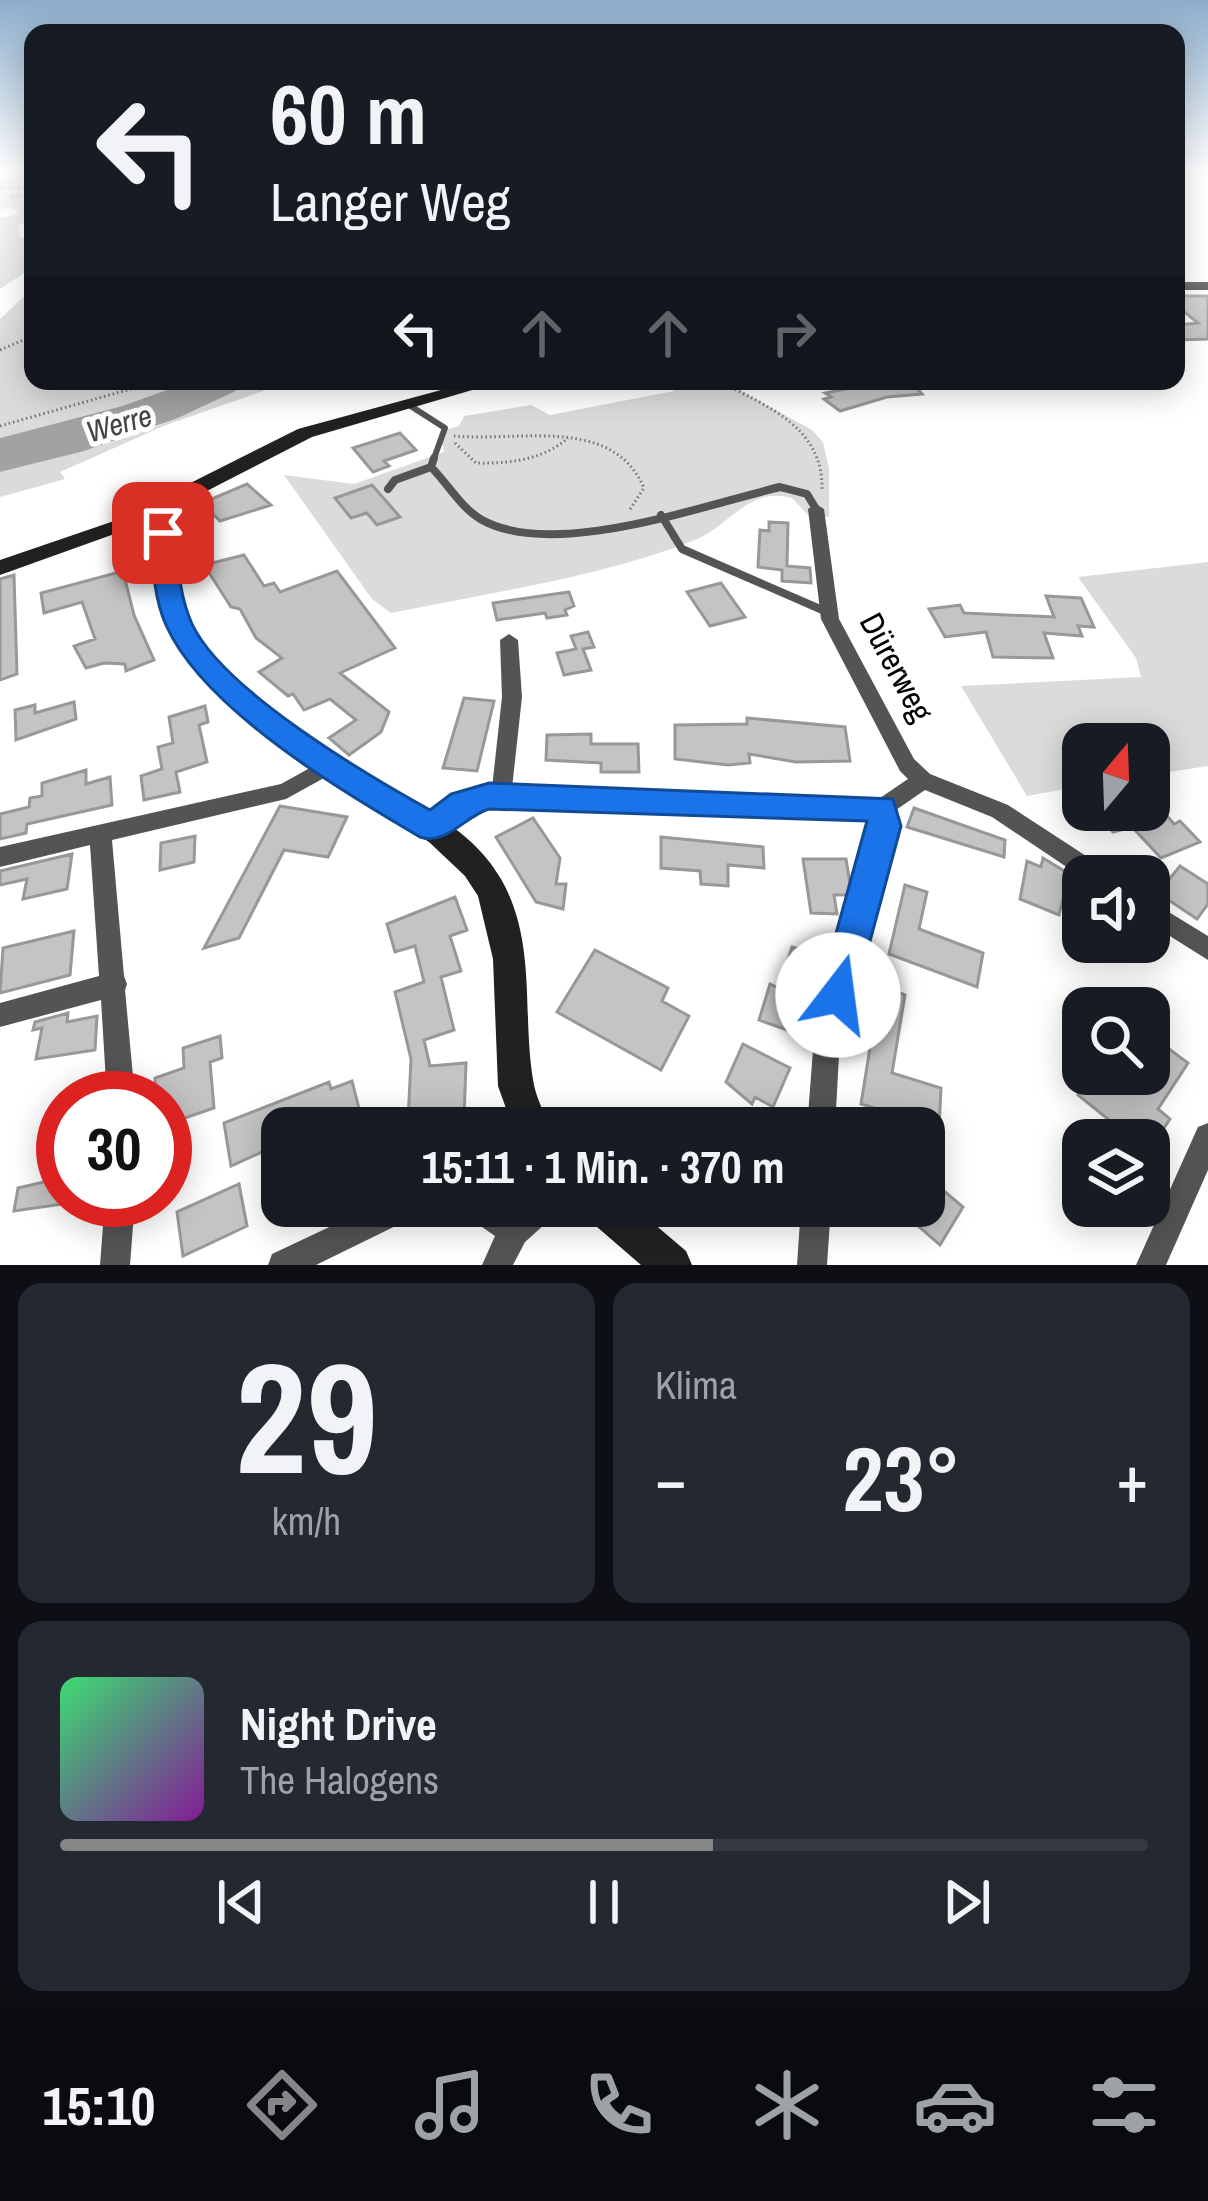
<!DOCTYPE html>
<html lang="de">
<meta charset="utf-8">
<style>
body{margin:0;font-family:"Archivo Narrow",sans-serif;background:#242831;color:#f1f3f6;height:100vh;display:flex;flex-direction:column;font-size:45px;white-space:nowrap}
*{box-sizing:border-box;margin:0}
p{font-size:39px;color:#9ea1a6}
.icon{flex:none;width:66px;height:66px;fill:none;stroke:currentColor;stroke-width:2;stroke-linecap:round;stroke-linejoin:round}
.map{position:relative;height:1265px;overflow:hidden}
.drawer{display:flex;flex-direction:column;gap:18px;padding:18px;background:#0d0f14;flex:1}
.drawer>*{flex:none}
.hud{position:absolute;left:24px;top:24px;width:1161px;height:366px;border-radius:24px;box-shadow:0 6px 30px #0003;background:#171b24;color:#f1f3f6;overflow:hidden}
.needle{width:78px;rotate:19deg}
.controls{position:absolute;left:1062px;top:723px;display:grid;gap:24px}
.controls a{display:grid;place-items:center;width:108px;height:108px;border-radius:24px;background:#171b24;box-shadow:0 6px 30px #0003;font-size:60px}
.speed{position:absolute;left:36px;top:1071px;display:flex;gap:24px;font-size:60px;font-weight:700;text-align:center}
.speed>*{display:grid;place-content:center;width:156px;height:156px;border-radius:50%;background:#171b24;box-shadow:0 6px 30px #0003;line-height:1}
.speed .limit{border:18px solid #d22;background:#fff;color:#111}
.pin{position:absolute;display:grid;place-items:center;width:102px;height:102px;color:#fff;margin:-51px;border-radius:24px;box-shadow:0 6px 18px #0006}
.me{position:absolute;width:132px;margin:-66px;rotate:15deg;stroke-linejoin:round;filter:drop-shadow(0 0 9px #0008)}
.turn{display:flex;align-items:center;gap:42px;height:252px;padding:0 48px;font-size:54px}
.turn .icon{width:156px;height:156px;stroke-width:2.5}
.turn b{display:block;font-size:84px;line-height:102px}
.lanes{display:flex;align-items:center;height:114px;padding:0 48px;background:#0003;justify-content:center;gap:60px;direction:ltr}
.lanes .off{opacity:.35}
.big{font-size:90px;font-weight:700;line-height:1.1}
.drawer .tile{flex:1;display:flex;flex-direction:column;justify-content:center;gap:18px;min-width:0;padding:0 42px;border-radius:24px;background:#242831}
.drawer .dial{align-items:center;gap:0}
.dial b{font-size:156px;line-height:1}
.song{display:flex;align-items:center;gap:36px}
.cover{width:144px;height:144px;border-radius:18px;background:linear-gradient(135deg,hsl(140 70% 55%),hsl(290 70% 35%))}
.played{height:12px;border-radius:6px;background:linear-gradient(90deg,#858687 60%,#363941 60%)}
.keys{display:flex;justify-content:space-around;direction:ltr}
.heat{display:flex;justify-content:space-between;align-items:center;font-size:66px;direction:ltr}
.drawer .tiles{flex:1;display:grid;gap:18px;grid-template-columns:1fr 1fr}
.tile:last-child{grid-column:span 2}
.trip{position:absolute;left:261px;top:1107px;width:684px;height:120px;border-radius:24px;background:#171b24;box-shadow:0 6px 30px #0003;font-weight:700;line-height:120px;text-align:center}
.tab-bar{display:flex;height:192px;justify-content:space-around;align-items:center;background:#090b0e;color:#9ea1a6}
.tab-bar .icon{width:84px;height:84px}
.tab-bar .on{color:#858687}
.tab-bar b{font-size:54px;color:#f1f3f6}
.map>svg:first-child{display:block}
.green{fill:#dbdbdb}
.water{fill:#a2a2a2}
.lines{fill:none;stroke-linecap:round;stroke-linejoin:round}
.stream{stroke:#a2a2a2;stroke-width:3}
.building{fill:#c4c4c4;stroke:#989898;stroke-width:3}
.path-far1{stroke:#767676;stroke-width:3;stroke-dasharray:1.5 3;stroke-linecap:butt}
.path{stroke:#767676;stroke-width:4.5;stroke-dasharray:4.5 9;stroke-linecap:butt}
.lane-far1{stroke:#545454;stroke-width:6}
.lane{stroke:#545454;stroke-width:8}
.street{fill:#545454;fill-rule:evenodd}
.secondary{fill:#212121;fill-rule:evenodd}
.route{fill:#1a73e8;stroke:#114b97;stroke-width:3}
.labels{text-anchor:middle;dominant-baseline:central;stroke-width:10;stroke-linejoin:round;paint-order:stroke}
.far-water-label{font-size:30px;font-style:italic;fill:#434343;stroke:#fff}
.street-label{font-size:33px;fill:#000;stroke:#fff}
</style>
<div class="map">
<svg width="1208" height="1265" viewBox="0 0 1208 1265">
<rect width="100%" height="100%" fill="#fff"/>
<path class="green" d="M0,172h30l-7,4 10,2v44l-15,2 2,13 13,5v25l-33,22v-71l21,-4 -11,-7 -10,3z
M33,288v93h159l-70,25 -122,32v-119z
M292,381l-126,44 -106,47 5,7 -65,18v-25c60,-15 121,-30 179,-55 45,-18 62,-36 113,-36z
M664,381h59l89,49 11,12 6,27v48l-20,-1 -17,-18c-44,-12 -62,28 -97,42 -96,38 -204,52 -304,73l-19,-14 -88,-124 70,9 90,-32 -4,-21 19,-5 5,-10 67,-11 19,10 124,-24z
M1208,562v204l-59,9v-31h-66v42l-56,10 -66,-110 180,-9 -5,-19 -58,-81z"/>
<path class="water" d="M192,381h65l-79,37 -94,33 -84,21v-34l122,-32z"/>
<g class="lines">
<path class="stream" d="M0,183l28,-5"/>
</g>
<path class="building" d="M1176,296h32v43l-32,1v-15l22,-2 -22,-18z
M887,381h23l12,13 -35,3 -47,14 -16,-12 7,-2 -6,-4z
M400,433l16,17 -32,11 5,5 -16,6 -20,-24z
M247,484l24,21 -51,16 -18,-18z
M372,485l28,32 -23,8 -10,-12 -16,5 -16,-20z
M769,522l19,1 -1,43 23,2 1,15 -29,-2v-11l-24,-3 2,-37 9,1z
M244,555l20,31 10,-3 6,9 57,-21 58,77 -55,25 49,39 -8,20 -32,23 -20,-17 27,-18 -26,-21 -26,11 -11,-16 -5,2 -29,-24 23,-14 -26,-20 -16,-29 -9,-2 -27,-42z
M123,571l11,44 20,45 -28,11 -1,-7 -21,-1 -18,5 -12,-22 21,-7 -13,-37 -38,11 -3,-20z
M14,575l3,99 -17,6v-101z
M721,583l24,34 -35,9 -23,-34z
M569,592l5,14 -9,4 2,5 -20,3 -2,-5 -48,7 -4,-17z
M1046,596l35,2 13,29 -16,-1 4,10 -38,-3 9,25 -60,-1 -7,-25 -41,5 -16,-28 31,-4 4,8 90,4z
M588,632l6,15 -11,2 8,21 -27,5 -7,-22 19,-4 -5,-13z
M464,698l30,3 -17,70 -34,-3z
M74,702l2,17 -60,21 -1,-30 20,-5v8z
M205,706l3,16 -9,3 8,37 -31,10 4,20 -36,8 -3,-24 21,-7 -4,-22 15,-4 -4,-26z
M747,718l98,9 5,34 -54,1 -47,-8 1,9 -22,2 -53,-6v-34l72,-1z
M591,734v10h47l1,28h-38v-9l-55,-3 1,-25z
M86,770v14l24,-7 2,28 -85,19 -1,9 -26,6v-25l29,-7 1,-9 12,-2v-13z
M1149,795l25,29 6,-3 20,21 -39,16 -29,-31 -19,5 -8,-8h-14l-11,-14h69z
M280,806l67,11 -19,40 -44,-7 -45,88 -35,10z
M914,808l91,32 -1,17 -97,-30z
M533,818l27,40 -4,26h10l-3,25 -27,-7 -40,-65z
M195,836l-1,26 -34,8 1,-27z
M661,837l102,10 1,21 -36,-3v21l-27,-2 -1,-13 -39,-3z
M72,854l-5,35 -44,10 4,-20 -27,6v-14z
M1043,858l26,16 -10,41 -39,-16 7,-38 14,6z
M803,859h43l5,31 -1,5h-16l3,19 -26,-1z
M1180,866l28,18v20l-11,15 -39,-26z
M905,885l22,7 -8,37 64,24 -6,34 -88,-33z
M455,897l12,33 -17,6 11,35 -20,6 13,53 -30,10 6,26 36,-3 -2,55 -56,4 3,-63 -16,-67 29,-10 -9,-36 -20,6 -8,-28z
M74,931l-4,44 -70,18 3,-45z
M792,947l20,5 -19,80 -34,-12 11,-36 9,4z
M595,950l73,38 -6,13 27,15 -28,54 -104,-58z
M880,985l25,10 -13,78 49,15 -2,40 -46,-14 -1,11 -15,-4 1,-12 -17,-5z
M68,1013l-1,9 30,-6 -2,34 -59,9 6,-31 -9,2 2,-8z
M1149,1034l39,29 -30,46 12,10 -14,21h-22l-56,-45 15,-21h56z
M220,1036l2,22 -12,4 4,46 -49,17v-27h-9l-1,-20 29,-10 -1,-20z
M743,1044l47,24 -17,39 -18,-10 -3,7 -26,-22z
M352,1081l12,47h-82v15l-51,23 -7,-43 105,-41 2,7z
M54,1123l9,1v80l-49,7 4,-23 26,-6z
M924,1174l39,33 -23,38 -45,-39h29z
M239,1184l8,42 -64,30 -6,-44z"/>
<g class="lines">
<path class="path-far1" d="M0,187l33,1
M11,197l22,-5
M0,350l33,-14
M719,381c49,26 105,46 103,110
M0,426l159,-45
M454,436c65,6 159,-21 190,52l-15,23
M455,443l21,20c32,1 67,-3 92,-25"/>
<path class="path" d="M491,1128l4,-15"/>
<path class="lane-far1" d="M409,405l36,23 -12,33"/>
<path class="lane" d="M434,458l-3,9c17,17 30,41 51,53 73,40 221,-15 298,-33l27,7 9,15
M388,489l7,-9 36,-13
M661,515l21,34 145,63"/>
<path class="street" d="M816,504l8,5 15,110 75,140 16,15 78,31 98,64 3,7h-26v2l-91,-61 -67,-27 -32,22 3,15 -56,210 -5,91h-28l7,-91 60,-210 -2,-10 -383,-12 -19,5 -38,26 -8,-3 -3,-6c16,-23 44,-34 71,-39l10,-91 -2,-57 9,-6 9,6 4,57 -10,91 341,13 24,-1 31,-21 -8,-8 -79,-152 -13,-110z
M326,759l7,2 3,6 -3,6 -47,26 -174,41 12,136 3,8 -2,6 10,108h-28l-6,-98 -101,27v-24l99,-27 -9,-131 -90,22v-20l281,-63z
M1149,900l59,36v24l-59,-37z
M1208,1123v47l-42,95h-30l62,-138z
M105,1200h30l-5,65h-30z
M374,1206h47l-5,10 -100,49h-48l4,-11z
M461,1206h41l11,7 8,-7h38l-5,10 -29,26 -12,23h-31l13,-29 -29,-20z
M801,1206h30l-4,59h-30z"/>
<path class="secondary" d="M1176,282h32v8h-32z
M474,381h29l-191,56 -150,77c20,41 13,92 40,130 33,47 90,89 138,119 56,34 127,56 161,116 37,65 20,137 33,206 3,15 11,29 17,43h-38l-15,-42 -5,-127 -15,-63 -13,-20 -36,-34 -125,-76 -49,-38 -60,-58 -28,-45 -22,-102 -145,52v-15l117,-40 181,-91z
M583,1206h50l53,45 6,14h-51l-52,-45z"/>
</g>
<linearGradient id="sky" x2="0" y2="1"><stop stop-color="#8cadcc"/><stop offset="0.49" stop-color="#fff"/><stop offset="1" stop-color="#fff" stop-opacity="0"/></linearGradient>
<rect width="1208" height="349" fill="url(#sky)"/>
<path class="route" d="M163,526l12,7c3,31 4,62 17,91 31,66 173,150 238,186l21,-16 38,-11 404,16 8,27 -49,182 -14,5 -13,-5 -6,-13 48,-174 -378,-12c-24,7 -43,37 -69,28 -78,-46 -217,-128 -254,-212 -13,-29 -13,-61 -15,-92z"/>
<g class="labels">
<g class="far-water-label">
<text transform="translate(119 423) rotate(-16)">Werre</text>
</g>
<g class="street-label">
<text transform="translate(897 667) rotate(62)">Dürerweg</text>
</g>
</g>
</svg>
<div class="controls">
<a><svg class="needle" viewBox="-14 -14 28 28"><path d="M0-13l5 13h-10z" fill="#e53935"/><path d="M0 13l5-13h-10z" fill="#9ea1a6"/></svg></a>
<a><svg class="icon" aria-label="sound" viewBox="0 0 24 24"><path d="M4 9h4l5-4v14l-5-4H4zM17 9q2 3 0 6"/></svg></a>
<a><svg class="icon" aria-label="search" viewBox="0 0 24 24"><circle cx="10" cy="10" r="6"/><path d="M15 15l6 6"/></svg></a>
<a><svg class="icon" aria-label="layers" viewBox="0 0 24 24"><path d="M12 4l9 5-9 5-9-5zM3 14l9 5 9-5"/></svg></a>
</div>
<div class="speed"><div class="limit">30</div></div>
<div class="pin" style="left:163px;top:533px;background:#d93025"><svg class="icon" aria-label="arrive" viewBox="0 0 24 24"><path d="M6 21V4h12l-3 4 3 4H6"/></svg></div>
<svg class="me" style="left:838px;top:995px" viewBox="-20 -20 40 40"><circle r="19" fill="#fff"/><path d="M0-13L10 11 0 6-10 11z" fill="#1a73e8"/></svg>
<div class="trip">15:11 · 1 Min. · 370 m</div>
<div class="hud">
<div class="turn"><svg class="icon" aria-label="left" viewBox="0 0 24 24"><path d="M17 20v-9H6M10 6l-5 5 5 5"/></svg><div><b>60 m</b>Langer Weg</div></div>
<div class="lanes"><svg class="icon" aria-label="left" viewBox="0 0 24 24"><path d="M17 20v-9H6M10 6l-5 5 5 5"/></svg><svg class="icon off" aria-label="ahead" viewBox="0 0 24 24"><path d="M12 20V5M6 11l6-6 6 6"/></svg><svg class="icon off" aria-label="ahead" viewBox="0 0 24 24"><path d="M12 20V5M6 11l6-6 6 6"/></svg><svg class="icon off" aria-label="right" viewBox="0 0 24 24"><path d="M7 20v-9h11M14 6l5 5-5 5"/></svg></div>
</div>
</div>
<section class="drawer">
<div class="tiles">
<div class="tile dial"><b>29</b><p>km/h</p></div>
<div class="tile"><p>Klima</p>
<div class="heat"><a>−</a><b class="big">23°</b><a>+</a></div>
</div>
<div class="tile">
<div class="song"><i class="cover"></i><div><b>Night Drive</b><p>The Halogens</p></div></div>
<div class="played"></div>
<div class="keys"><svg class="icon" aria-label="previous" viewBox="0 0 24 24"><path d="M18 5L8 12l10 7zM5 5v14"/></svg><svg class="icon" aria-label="pause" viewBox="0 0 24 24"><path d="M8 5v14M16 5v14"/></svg><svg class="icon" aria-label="next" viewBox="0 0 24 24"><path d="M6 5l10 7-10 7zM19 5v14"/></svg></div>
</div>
</div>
</section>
<nav class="tab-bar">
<b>15:10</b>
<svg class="icon on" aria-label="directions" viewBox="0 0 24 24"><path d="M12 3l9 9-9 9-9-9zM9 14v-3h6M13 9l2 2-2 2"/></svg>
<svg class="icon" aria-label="music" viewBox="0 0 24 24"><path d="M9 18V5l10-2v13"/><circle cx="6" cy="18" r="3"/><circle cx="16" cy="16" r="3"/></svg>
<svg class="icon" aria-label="phone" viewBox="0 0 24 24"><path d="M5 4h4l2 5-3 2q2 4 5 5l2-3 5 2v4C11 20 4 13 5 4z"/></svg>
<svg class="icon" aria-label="climate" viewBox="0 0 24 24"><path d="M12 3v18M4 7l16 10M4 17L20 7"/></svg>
<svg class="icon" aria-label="car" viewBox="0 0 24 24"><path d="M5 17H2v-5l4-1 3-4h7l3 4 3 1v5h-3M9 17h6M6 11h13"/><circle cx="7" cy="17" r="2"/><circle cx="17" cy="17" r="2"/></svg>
<svg class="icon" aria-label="filters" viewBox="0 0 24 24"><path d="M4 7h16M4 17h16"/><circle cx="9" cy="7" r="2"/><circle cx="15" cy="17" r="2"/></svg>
</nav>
